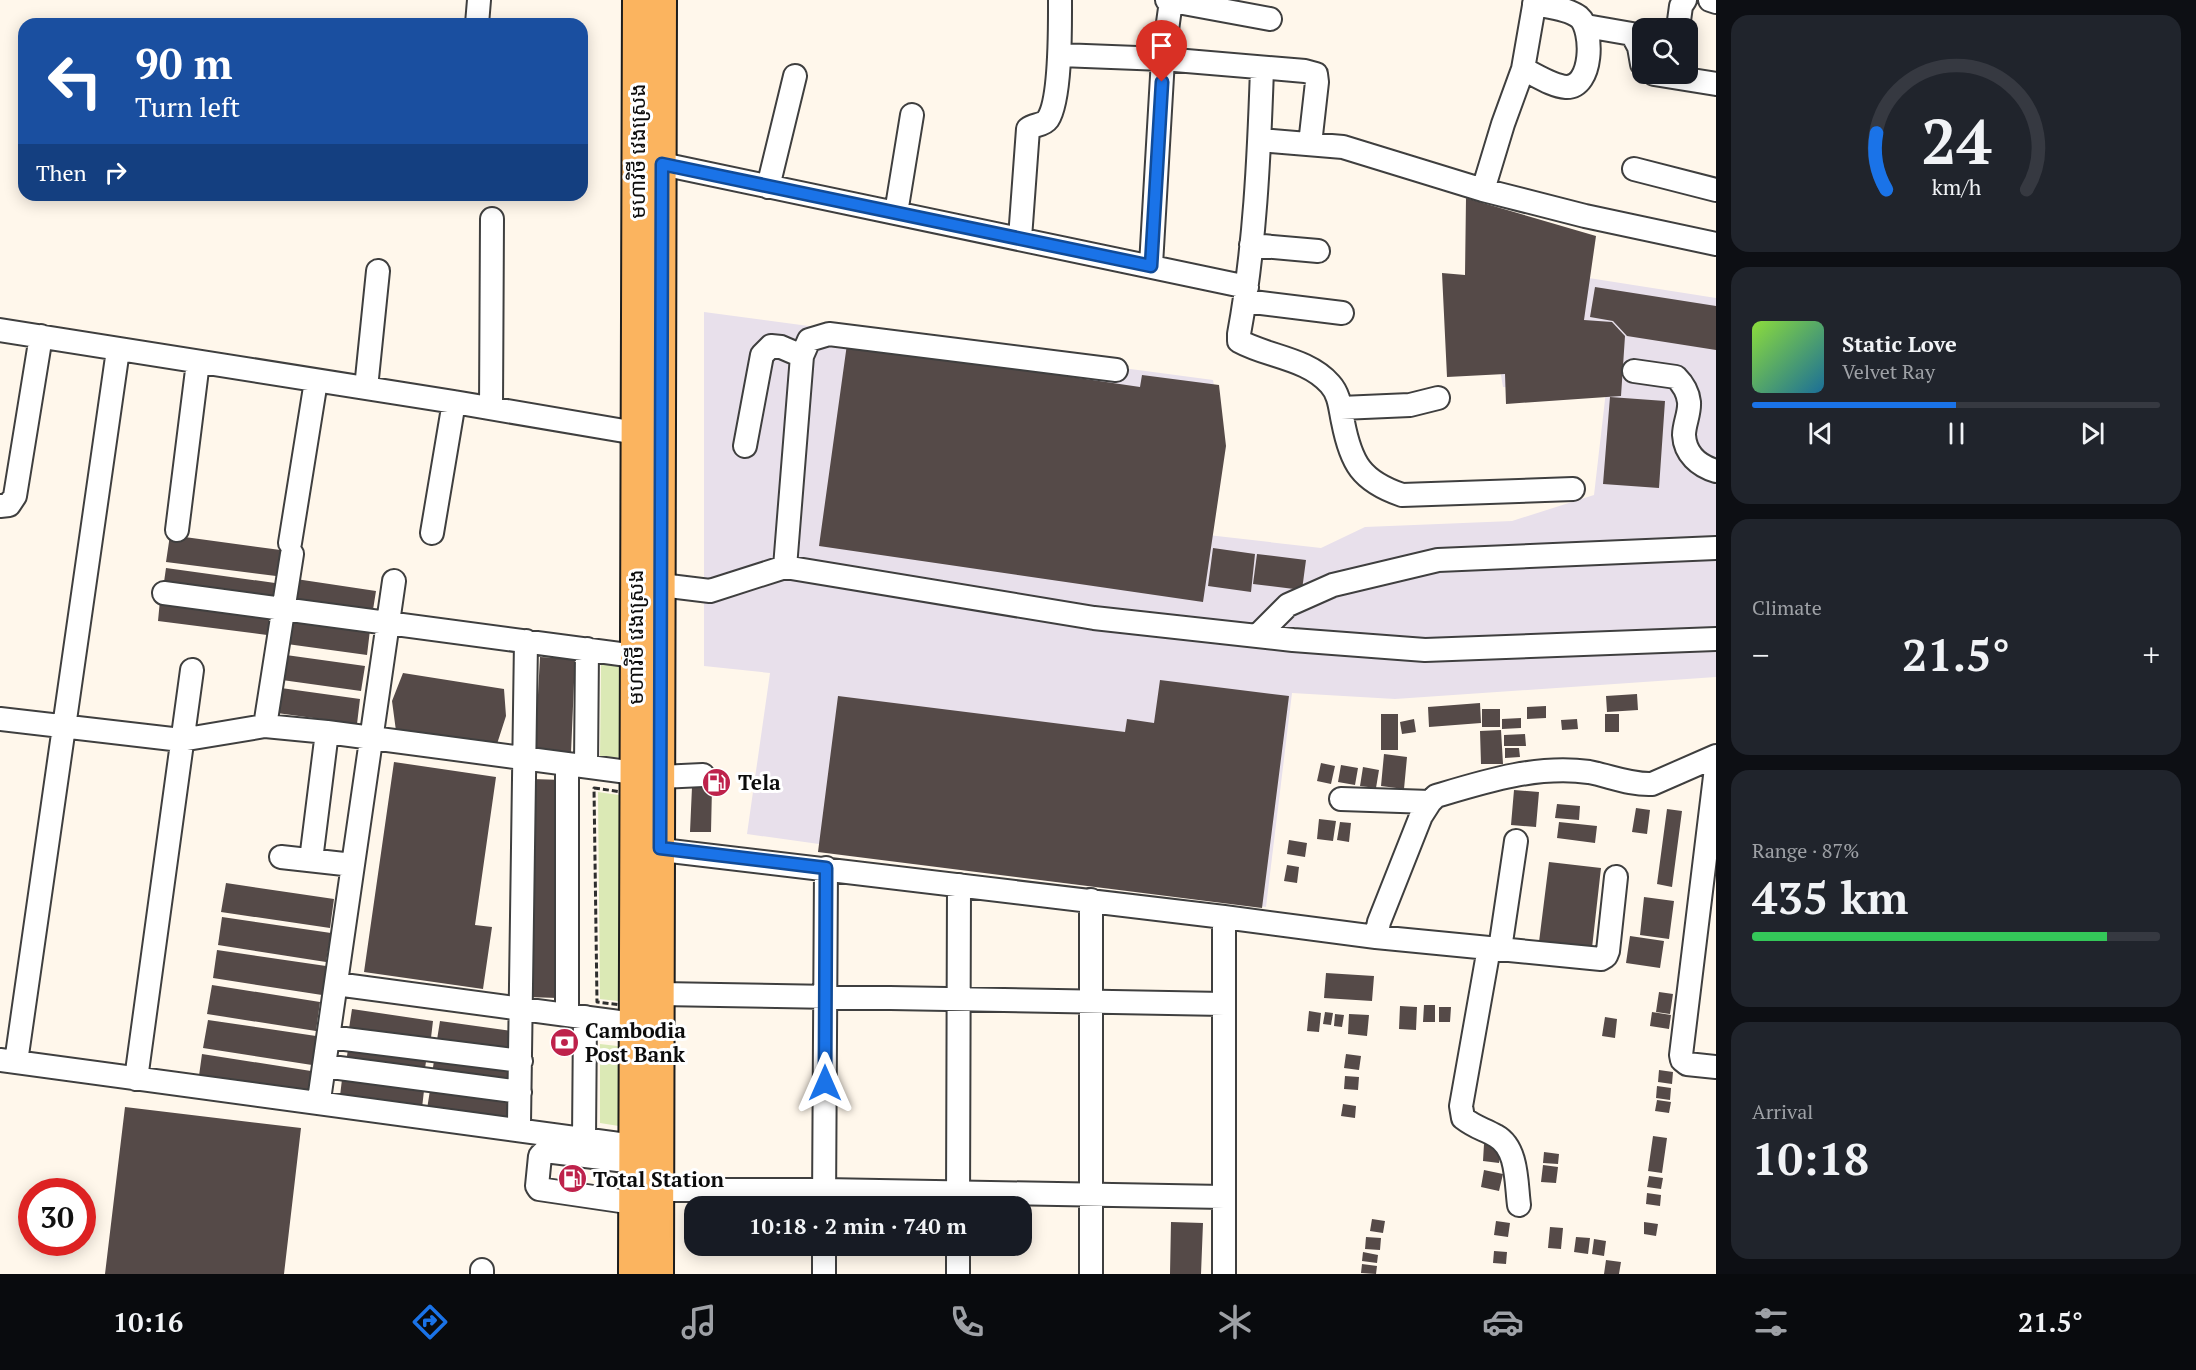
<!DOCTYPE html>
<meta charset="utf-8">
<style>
body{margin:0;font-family:"PT Serif","Noto Sans Khmer",serif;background:#20242c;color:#f1f3f6;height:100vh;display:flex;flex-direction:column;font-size:22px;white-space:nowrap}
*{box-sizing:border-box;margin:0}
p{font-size:20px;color:#9ea1a6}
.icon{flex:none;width:33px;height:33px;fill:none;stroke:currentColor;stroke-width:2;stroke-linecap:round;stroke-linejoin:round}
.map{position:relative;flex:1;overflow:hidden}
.panel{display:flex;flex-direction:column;gap:15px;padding:15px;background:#0d0f14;width:480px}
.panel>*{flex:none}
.guide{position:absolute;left:18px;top:18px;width:570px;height:183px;border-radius:18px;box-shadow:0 3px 15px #0003;background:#1a4fa0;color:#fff;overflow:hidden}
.fabs{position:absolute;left:1632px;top:18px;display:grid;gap:12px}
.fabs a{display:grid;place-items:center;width:66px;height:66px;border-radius:12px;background:#171b24;box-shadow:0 3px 15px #0003;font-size:30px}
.speed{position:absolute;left:18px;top:1178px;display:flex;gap:12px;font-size:30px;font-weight:700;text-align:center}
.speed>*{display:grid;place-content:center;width:78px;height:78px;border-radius:50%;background:#171b24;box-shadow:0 3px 15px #0003;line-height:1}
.speed .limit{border:9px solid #d22;background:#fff;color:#111}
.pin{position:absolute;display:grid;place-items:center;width:51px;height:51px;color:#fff;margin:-62px -26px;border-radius:50% 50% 50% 0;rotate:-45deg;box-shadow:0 0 6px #0007}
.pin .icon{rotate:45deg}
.me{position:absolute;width:66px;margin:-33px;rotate:0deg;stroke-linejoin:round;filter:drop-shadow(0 0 4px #0008)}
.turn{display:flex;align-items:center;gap:21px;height:126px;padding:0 18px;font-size:27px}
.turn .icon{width:78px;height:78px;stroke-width:2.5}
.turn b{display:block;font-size:42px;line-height:51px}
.then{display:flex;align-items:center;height:57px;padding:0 18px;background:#0003;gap:12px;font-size:22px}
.big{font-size:45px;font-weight:600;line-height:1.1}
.panel .card{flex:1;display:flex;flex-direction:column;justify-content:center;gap:9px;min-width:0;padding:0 21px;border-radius:18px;background:#20242c}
.panel .dial{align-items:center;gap:0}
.dial svg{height:156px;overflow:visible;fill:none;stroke:#363941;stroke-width:7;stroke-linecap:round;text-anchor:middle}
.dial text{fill:#f1f3f6;stroke:none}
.song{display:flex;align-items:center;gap:18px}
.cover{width:72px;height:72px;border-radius:9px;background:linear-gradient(135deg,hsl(90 70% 55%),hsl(200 70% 35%))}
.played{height:6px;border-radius:3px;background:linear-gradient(90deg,#1a73e8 50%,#363941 50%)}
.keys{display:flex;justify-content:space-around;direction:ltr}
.heat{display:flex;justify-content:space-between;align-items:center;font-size:33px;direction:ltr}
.charge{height:9px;border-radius:4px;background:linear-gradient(90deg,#34c759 87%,#363941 0)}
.trip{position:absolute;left:684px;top:1196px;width:348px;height:60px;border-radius:18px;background:#171b24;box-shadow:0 3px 15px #0003;font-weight:600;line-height:60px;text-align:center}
.menu{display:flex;height:96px;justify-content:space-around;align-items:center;background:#090b0e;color:#9ea1a6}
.menu .icon{width:42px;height:42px}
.menu .on{color:#1a73e8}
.menu b{font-size:27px;color:#f1f3f6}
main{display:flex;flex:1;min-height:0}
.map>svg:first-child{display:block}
.industrial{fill:#e8e0eb}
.green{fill:#dbe9b5}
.building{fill:#554a48}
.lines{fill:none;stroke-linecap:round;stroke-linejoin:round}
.minor-casing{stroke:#3f3f3f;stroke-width:26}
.major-casing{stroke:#1d1d1d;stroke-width:32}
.path{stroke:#2e2e2e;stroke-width:3;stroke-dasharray:6 3;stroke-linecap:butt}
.minor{stroke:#fff;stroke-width:22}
.major{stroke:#fbb45f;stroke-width:28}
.route-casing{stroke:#114b97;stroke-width:15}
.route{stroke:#1a73e8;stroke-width:10}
.labels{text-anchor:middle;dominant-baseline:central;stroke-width:6;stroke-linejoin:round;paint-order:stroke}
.street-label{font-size:21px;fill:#0c0c0c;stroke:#fff}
.poi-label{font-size:21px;font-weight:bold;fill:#0c0c0c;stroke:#fff;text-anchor:start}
</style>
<main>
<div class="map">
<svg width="1716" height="1274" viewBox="0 0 1716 1274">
<rect width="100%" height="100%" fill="#fff7eb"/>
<path class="industrial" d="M1576,276l140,22v379l-321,22 -103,-6 -26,214 -519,-73 23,-161 -66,-7v-354l509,68 9,49 -14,106 113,13 44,-21 147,-6 82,-26 12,-104 -103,-4 -10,-58z"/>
<path class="green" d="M601,664l25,3 -1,91 -25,-2z
M598,792l28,4v206l-26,-3z
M600,1044l26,3 -1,80 -25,-4z"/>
<path class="building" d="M1466,198l130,38 -12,84 28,2 13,14 -4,60 -115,8 -1,-30 -58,3 -5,-104 23,2z
M1595,287l121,19v44l-89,-14 -14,-15 -23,-4z
M847,344l293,43 2,-12 77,10 7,61 -23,156 -384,-56z
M1610,397l55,4 -6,87 -56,-4z
M170,535l118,16 -4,26 -118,-15z
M1213,548l42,6 -4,38 -43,-6z
M1257,554l49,6 -4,30 -49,-6z
M166,568l109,15 -3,20 -109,-14z
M296,579l80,12 -4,25 -80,-11z
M160,600l110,15 -3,20 -109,-14z
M291,618l79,12 -3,25 -80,-11z
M286,655l79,11 -4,25 -79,-11z
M540,657l35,2 -4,94 -36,-2z
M403,673l101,16 2,27 -9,28 -101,-13 -4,-30z
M1160,680l129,16 -27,212 -444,-56 20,-156 287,36 2,-13 27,4z
M281,688l79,11 -3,25 -80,-11z
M1637,694l1,16 -31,2 -1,-16z
M1480,703l1,20 -52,4 -1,-20z
M1546,706v12l-19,1v-12z
M1482,709h18v18h-18z
M1381,714h17v36h-17z
M1605,714h14v18h-14z
M1521,718v10l-19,1v-10z
M1414,719l2,13 -14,2 -2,-12z
M1577,719l1,10 -16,1 -1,-10z
M1501,730l2,34h-22l-1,-33z
M1525,734l1,12h-22v-11z
M1505,748h14l1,9 -15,1z
M1384,754l23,3 -3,32 -23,-3z
M394,762l102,15 -21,148 17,2 -9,62 -119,-17z
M1321,763l14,3 -4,18 -14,-3z
M1341,765l17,3 -3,17 -17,-3z
M1363,767l16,3 -3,18 -16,-2z
M532,779l31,1 -5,218 -31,-1z
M692,787h20l-1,45h-21z
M1514,790l25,2 -3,35 -25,-2z
M1557,804l23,2 -1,14 -24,-2z
M1636,808l14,2 -3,24 -15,-2z
M1667,809l15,2 -10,76 -15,-3z
M1319,819l17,2 -3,20 -16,-2z
M1340,822l11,1 -2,19 -12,-2z
M1559,822l38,4 -2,17 -38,-5z
M1289,840l18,3 -2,14 -18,-3z
M1549,862l52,6 -9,80 -53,-6z
M1287,865l12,2 -2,16 -13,-2z
M226,883l108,16 -4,29 -109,-16z
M1644,897l30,4 -5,38 -29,-4z
M222,917l109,16 -5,29 -108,-17z
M1630,936l34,5 -4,27 -34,-5z
M217,950l109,16 -4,29 -109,-17z
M1326,973l48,3 -2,25 -48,-3z
M212,985l108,17 -4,29 -109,-17z
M1659,992l14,2 -3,20 -14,-2z
M1424,1005h11v17h-12z
M1400,1006l17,1 -1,23 -17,-1z
M1439,1007h12l-1,15h-11z
M352,1009l81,12 -3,25 -82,-11z
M1309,1011l12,2 -2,19 -12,-1z
M1325,1012l8,1 -2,12 -8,-1z
M1652,1012l19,3 -2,14 -19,-3z
M1335,1014l9,1 -2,12 -8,-1z
M1349,1014l20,1 -2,21 -19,-2z
M1605,1017l12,2 -2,19 -13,-2z
M208,1020l108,16 -4,29 -109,-17z
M440,1021l72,10 -3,26 -73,-11z
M349,1042l78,13 -3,20 -78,-12z
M202,1054l109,17 -4,28 -109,-16z
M435,1054l79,12 -3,21 -79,-13z
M1346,1054l15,2 -2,14 -15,-2z
M1659,1070l14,2 -1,12 -14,-2z
M343,1071l82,11 -3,26 -82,-12z
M1345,1076l14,1 -1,13 -14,-1z
M431,1084l81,11 -3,25 -82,-11z
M1657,1086l14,2 -1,12 -14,-2z
M1657,1100l14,2 -2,11 -14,-2z
M1343,1104l13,2 -1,12 -14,-2z
M125,1107l176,21 -17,146h-179z
M1653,1136l14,2 -5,35 -14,-2z
M1484,1144l17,2 -2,17 -16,-2z
M1544,1152l15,2 -1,10 -15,-1z
M1543,1165l15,2 -2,16 -15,-1z
M1484,1170l19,4 -4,17 -18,-4z
M1649,1176l14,2 -2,11 -14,-2z
M1647,1193l14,2 -1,11 -14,-2z
M1372,1219l13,2 -2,12 -13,-2z
M1496,1221l14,2 -2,14 -14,-2z
M1171,1222l32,1 -2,51h-31z
M1644,1222l14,2 -2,12 -12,-2z
M1550,1227l13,1 -2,21 -13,-1z
M1366,1237l15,1 -1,12 -15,-1z
M1576,1237l14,1 -2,16 -14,-2z
M1594,1239l12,2 -2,15 -12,-2z
M1494,1251l13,1 -1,12 -13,-1z
M1363,1252l15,3 -1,8 -15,-2z
M1606,1260l15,2 -2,12h-15z
M1362,1264l15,2 -1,8 -15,-1z"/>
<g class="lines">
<defs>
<path id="minor" d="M1167,0l103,19
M1710,0l6,2
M477,24l2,-24
M1586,26l46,8 7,13 3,17
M1678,28l3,-22 4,-6
M1060,55l103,4 142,12 11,3 1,8 -7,62
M1262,69c-3,88 -7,178 -23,265v7c29,16 68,17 91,43 10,11 10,25 13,38 8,41 18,59 59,73l171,-6
M1523,69c13,6 29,17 43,18 27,1 28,-57 13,-70 -12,-9 -31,-10 -45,-13
M1654,74l62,10
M1260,140l83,7 140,43 102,26 131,28
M646,164h16l585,123
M1634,169l82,21
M768,187l27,-111
M1483,190l20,-66 20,-55 12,-69
M896,213l16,-98
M1020,238l8,-109c6,-5 15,-3 20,-10 13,-20 12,-94 12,-119
M1251,245l67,6
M1151,265l12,-206 8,-58
M1245,301l97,12
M0,330l454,72 182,31
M1634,371l42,6c7,7 12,15 13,25 1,11 -5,22 -5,33 1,19 15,31 32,36
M366,388l12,-117
M491,408l1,-189
M1341,408l69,-3 28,-7
M745,446l17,-91 9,-9 10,1 21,9
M0,506l9,-1 6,-9 26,-160
M177,530l21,-168
M432,533l22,-131
M290,543l26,-162
M785,567l17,-211 7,-16 20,-6 287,36
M661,585l49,6 75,-24 309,51 199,22 132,10 291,-11
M164,593l471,63
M1258,635l30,-30 45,-20 105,-25 278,-12
M0,719l181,21 84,-14 62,6 308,41
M265,726l27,-172
M567,764v251
M586,766l1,-117
M1716,768l-35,287 1,5 5,4 29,3
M660,777l43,-2
M1341,799l89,3
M645,848l579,69 152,20 225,22 5,-3 2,-5 8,-74
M281,857l72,8
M311,860l16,-128
M1376,937l3,-15 42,-106 9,-14 6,-6c50,-15 100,-31 153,-24 21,4 41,13 63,12l64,-28
M1489,948l-28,158 2,12c13,10 21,11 33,18 22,12 20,47 23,69
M1500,949l16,-108
M336,984l298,40
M660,994l564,10
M329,1037l192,24
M0,1060l634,86
M16,1062l102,-712
M324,1066l196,26
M136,1079l56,-409
M319,1100l75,-519
M519,1123l7,-482
M584,1139l1,-122
M659,1190h165l400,7
M634,1203l-95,-14 -2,-3 3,-30 5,-5 89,11
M824,1206l2,-338
M958,1206l1,-321
M482,1274v-4
M824,1274v-29
M958,1274v-29
M1091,1274v-374
M1224,1274v-357"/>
<path id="major" d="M633,1274l4,-1274
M659,1274l3,-1274"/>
</defs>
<use href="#minor" class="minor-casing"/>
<use href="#major" class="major-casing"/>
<path class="path" d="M594,788l35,5 1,213 -33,-4z"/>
<use href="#minor" class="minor"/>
<use href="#major" class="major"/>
</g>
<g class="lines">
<defs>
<path id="route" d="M825,1083l1,-215 -166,-20 2,-684 489,102 11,-184"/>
</defs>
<use href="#route" class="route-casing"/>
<use href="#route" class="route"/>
</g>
<defs>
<symbol id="fuel-disc" viewBox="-11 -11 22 22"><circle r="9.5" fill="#be224b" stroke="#fff"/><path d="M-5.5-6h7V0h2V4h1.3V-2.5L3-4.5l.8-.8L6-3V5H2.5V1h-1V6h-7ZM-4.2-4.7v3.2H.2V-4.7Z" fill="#fff"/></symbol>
<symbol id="bank-disc" viewBox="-11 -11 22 22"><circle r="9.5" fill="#be224b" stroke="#fff"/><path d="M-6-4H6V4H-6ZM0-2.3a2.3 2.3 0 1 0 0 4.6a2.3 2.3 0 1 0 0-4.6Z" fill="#fff"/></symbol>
</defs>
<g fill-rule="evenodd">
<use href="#fuel-disc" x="700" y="766" width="33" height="33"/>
<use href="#bank-disc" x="548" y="1026" width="33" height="33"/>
<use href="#fuel-disc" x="556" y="1162" width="33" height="33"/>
</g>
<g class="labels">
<g class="street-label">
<text transform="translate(637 151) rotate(-90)">មហាវិថី វេងស្រេង</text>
<text transform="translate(635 637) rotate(-90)">មហាវិថី វេងស្រេង</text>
</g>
<g class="poi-label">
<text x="738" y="782">Tela</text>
<text x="585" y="1030">Cambodia<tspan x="585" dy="24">Post Bank</tspan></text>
<text x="593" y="1179">Total Station</text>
</g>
</g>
</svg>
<div class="fabs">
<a><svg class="icon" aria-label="search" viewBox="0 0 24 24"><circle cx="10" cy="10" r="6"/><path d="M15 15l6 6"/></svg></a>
</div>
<div class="speed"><div class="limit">30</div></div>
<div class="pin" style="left:1162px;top:82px;background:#d93025"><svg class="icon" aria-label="arrive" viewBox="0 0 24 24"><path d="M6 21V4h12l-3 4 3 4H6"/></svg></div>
<svg class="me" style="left:825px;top:1083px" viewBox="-20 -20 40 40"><path d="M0-17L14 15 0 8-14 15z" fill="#1a73e8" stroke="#fff" stroke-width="4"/></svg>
<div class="trip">10:18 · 2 min · 740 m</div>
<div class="guide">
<div class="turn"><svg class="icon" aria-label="left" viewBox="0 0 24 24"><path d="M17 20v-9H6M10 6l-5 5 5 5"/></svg><div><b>90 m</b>Turn left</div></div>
<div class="then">Then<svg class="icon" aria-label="right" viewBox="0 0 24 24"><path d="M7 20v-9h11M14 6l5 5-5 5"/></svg></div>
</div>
</div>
<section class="panel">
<div class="card dial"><svg viewBox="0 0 100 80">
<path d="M14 69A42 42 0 1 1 86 69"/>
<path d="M14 69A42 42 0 0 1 9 40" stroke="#1a73e8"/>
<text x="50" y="56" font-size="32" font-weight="700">24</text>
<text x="50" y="72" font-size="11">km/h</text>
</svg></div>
<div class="card">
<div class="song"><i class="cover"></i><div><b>Static Love</b><p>Velvet Ray</p></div></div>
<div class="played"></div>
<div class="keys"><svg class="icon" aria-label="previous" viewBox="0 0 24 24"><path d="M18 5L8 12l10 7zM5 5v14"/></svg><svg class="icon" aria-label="pause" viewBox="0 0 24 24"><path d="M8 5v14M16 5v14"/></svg><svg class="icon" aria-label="next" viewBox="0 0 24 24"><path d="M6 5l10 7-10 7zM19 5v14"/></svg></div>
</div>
<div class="card"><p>Climate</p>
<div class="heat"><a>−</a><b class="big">21.5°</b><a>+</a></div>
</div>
<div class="card"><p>Range · 87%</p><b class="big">435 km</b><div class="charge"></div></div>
<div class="card"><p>Arrival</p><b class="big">10:18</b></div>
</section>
</main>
<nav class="menu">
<b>10:16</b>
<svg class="icon on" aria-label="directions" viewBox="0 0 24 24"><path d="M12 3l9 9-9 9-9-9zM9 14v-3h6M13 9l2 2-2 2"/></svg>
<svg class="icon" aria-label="music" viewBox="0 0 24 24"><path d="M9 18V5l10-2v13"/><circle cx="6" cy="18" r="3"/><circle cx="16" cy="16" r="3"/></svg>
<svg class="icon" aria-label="phone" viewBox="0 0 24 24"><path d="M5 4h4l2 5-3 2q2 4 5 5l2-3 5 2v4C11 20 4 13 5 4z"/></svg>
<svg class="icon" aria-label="climate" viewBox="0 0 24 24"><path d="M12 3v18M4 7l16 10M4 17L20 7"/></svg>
<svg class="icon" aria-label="car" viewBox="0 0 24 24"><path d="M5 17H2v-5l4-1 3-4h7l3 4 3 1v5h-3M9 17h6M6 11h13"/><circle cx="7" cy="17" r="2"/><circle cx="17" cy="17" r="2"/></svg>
<svg class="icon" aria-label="filters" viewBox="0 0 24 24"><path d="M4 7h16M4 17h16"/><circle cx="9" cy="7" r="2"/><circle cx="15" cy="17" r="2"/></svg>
<b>21.5°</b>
</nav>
